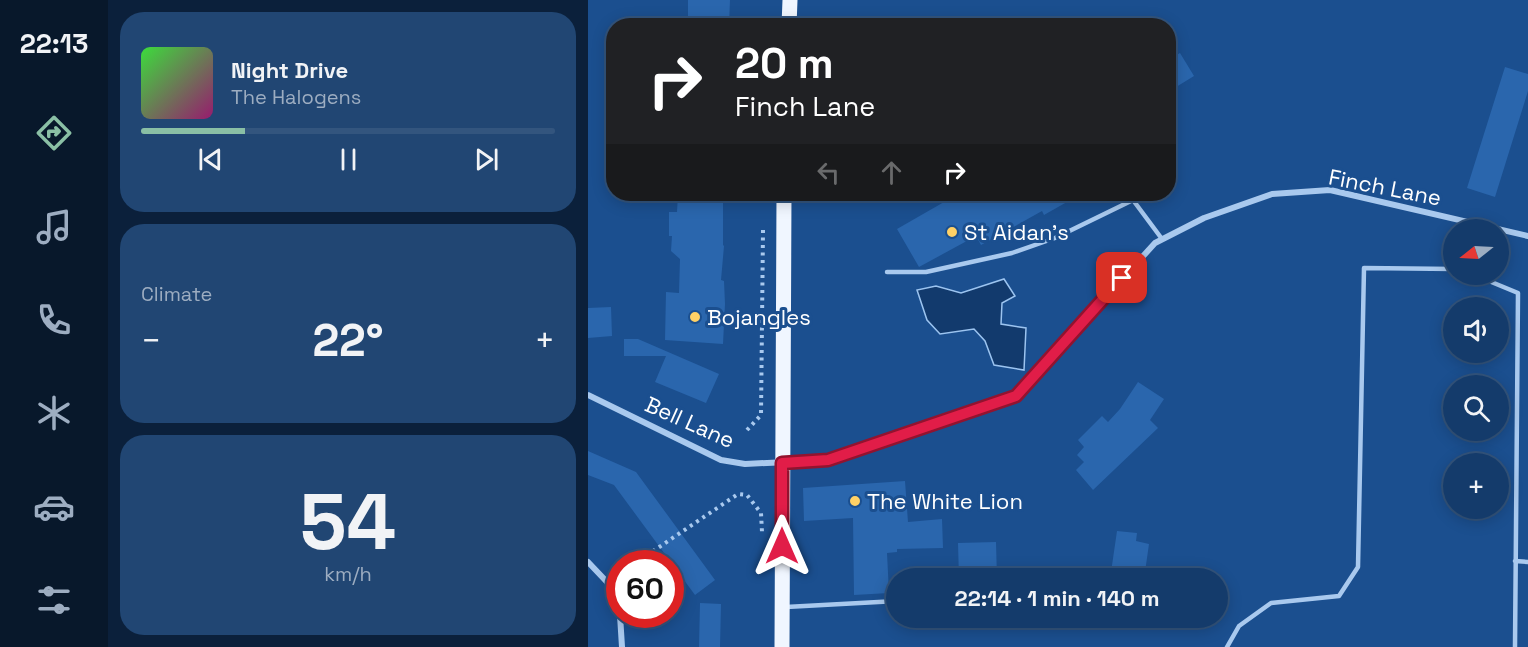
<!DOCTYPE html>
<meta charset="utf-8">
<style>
body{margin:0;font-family:"Space Grotesk",sans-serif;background:#214673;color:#f1f3f6;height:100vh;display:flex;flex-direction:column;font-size:22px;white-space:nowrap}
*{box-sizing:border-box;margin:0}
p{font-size:20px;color:#9dadc1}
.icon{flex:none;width:33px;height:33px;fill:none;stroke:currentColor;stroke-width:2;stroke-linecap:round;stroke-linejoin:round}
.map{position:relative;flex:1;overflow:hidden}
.side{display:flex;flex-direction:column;gap:12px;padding:12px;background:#0b203b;width:480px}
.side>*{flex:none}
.top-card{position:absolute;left:18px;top:18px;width:570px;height:183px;border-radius:24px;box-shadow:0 3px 15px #0003,0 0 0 2px #33557e;background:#202124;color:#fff;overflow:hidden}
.needle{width:39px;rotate:252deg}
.controls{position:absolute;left:855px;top:219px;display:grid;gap:12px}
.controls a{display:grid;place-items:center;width:66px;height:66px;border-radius:50%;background:#143b6b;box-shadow:0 3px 15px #0003,0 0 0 2px #33557e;font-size:30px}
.speed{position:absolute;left:18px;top:550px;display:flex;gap:12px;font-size:30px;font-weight:700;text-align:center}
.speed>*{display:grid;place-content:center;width:78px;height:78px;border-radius:50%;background:#143b6b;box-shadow:0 3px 15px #0003,0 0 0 2px #33557e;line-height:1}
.speed .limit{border:9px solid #d22;background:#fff;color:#111}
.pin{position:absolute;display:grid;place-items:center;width:51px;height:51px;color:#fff;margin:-26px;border-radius:12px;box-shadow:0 3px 9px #0006}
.me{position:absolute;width:66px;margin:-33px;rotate:0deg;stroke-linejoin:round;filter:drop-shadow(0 0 4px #0008)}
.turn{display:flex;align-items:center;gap:21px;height:126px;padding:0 30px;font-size:27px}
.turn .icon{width:78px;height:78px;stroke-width:2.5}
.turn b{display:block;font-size:42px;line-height:51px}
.lanes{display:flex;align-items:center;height:57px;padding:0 30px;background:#0003;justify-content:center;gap:30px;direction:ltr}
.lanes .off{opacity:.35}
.big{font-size:45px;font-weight:800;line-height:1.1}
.side .tile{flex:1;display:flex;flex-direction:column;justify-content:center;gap:9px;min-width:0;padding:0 21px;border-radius:24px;background:#214673}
.side .dial{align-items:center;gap:0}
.dial b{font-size:78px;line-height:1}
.song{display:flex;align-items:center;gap:18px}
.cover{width:72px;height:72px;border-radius:9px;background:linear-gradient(135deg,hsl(120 70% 55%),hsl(320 70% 35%))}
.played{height:6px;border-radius:3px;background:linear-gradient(90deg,#8abfa5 25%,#33557e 25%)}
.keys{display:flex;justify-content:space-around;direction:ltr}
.heat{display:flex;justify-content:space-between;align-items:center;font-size:33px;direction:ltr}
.trip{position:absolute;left:298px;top:568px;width:342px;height:60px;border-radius:30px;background:#143b6b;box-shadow:0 3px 15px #0003,0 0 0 2px #33557e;font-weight:800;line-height:60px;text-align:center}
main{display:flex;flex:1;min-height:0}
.menu{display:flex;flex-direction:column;width:108px;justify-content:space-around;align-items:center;background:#08182b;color:#9dadc1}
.menu .icon{width:42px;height:42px}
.menu .current{color:#8abfa5}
.menu b{font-size:27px;color:#f1f3f6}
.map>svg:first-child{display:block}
.water{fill:#123a6d;stroke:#9cc4f0;stroke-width:1.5}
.building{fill:#2a66ad}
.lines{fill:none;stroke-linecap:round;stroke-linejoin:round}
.path{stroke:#a9c9ee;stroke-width:4;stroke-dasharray:3 4.5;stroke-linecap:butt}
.service{stroke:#a9c9ee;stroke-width:4.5}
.minor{stroke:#a9c9ee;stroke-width:6}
.primary{stroke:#f0f6ff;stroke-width:15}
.route-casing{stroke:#92132f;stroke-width:15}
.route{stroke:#e11d48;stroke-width:10}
.poi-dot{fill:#ffd166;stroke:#1b4f8f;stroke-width:2}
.labels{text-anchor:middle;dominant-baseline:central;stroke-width:6;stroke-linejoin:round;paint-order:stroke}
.street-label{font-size:22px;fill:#fff;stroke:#1b4f8f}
.poi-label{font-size:22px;fill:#fff;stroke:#1b4f8f;text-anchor:start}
</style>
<main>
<nav class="menu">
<b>22:13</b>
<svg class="icon current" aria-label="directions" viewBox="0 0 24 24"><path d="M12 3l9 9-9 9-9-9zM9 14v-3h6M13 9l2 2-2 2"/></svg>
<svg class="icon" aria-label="music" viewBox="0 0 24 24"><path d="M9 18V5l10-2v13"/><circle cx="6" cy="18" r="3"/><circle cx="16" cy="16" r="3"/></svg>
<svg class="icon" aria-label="phone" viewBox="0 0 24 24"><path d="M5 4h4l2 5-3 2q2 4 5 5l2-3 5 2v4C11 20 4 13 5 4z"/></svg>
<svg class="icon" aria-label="climate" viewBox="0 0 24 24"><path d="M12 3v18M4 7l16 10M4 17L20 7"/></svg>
<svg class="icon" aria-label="car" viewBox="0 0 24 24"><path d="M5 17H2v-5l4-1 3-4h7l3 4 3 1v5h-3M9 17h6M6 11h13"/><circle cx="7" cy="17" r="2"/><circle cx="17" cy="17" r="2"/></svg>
<svg class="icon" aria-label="filters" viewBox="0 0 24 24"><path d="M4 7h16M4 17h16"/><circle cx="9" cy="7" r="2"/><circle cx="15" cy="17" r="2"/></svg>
</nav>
<section class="side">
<div class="tile">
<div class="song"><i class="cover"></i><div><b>Night Drive</b><p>The Halogens</p></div></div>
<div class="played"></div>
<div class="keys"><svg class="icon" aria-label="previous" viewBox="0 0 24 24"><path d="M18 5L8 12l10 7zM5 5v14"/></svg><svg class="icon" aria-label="pause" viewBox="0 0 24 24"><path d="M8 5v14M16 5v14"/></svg><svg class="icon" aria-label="next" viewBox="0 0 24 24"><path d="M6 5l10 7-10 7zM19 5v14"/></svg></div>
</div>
<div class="tile"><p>Climate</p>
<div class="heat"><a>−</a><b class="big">22°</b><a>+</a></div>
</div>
<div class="tile dial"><b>54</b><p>km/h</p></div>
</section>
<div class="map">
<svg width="940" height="647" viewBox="0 0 940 647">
<rect width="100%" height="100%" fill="#1b4f8f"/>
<path class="water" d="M416,279l11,17 -13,7 -1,21 25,4 -2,42 -30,-5 -9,-24 -11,-12 -34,5 -13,-14 -10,-30 19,-4 25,7z"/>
<path class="building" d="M100,0h42l-1,26h-41z
M592,53l14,23 -26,16v-32z
M917,67l23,7v17l-33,106 -28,-9z
M90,194h45v51l1,1 -3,34 3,1 1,23 -2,40 -58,-4 1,-48 13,1 1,-34 -9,-8 1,-15h-3v-24h8z
M370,194h123l-37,21 -2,-4 -61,34 -5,-9 -57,31 -22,-38z
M23,307l1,29 -24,2v-30z
M36,339h14l81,35 -13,29 -51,-21 11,-26h-42z
M550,382l26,17 -14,21 8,8 -65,62 -17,-20 8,-8 -7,-7 7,-8 -6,-7 24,-24 6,6 12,-13z
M0,451l48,21 79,108 -20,15 -81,-110 -26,-10z
M317,481l3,41 34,-3 1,29 -46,1v3l-10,1 2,40 -35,2 -1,-77 -49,3 -1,-33z
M529,531l20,2 -1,8 13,3 -5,35h-34z
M408,542l1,37h-38l-1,-36z
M112,603l21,1 -1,43h-21z"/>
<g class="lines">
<path class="path" d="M159,430l14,-15 2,-185
M46,564l104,-70 9,1 14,18 1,19"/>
<path class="service" d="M299,272h39l86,-19 43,-15 78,-38 29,39
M884,274l46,19 -3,354
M927,561l13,1
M198,607l111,-6
M639,647l12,-21 32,-23 68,-7 19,-29 6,-299 90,1"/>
<path class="minor" d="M0,395l133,65 24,4 83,-4 188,-64 139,-153 49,-25 68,-24 58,-4 198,46
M0,562l19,20 13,27
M32,615l2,32"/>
<path class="primary" d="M201,26l1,-26
M194,647l2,-453"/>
</g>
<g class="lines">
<defs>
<path id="route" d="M194,546v-83l46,-3 188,-64 106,-118"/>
</defs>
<use href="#route" class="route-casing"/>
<use href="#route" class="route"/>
</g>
<g class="poi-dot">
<circle cx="364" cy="232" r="6"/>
<circle cx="107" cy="317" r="6"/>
<circle cx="267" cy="501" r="6"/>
</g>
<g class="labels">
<g class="street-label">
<text transform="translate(797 187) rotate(11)">Finch Lane</text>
<text transform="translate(102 422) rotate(24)">Bell Lane</text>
</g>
<g class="poi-label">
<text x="376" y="232">St Aidan's</text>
<text x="119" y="317">Bojangles</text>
<text x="279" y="501">The White Lion</text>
</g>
</g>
</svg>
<div class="controls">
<a><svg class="needle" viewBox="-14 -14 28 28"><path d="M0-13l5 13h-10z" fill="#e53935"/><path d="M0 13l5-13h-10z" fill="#9dadc1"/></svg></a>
<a><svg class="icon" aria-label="sound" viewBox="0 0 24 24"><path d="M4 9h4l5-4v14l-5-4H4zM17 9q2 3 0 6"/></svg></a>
<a><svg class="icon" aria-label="search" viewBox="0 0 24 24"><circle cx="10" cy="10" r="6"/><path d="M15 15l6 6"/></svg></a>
<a>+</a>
</div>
<div class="speed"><div class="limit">60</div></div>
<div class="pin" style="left:534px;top:278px;background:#d93025"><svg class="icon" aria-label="arrive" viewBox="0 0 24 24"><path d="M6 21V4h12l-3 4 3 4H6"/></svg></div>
<svg class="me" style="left:194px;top:546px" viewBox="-20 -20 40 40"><path d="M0-17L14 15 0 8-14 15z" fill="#e11d48" stroke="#fff" stroke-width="4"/></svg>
<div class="trip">22:14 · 1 min · 140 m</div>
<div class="top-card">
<div class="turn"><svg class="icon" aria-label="right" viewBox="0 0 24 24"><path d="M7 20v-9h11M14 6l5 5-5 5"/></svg><div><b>20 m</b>Finch Lane</div></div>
<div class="lanes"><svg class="icon off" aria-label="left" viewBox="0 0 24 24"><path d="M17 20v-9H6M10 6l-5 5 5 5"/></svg><svg class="icon off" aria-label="ahead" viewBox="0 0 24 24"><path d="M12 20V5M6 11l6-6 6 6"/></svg><svg class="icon" aria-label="right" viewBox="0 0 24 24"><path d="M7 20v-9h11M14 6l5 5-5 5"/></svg></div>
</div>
</div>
</main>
